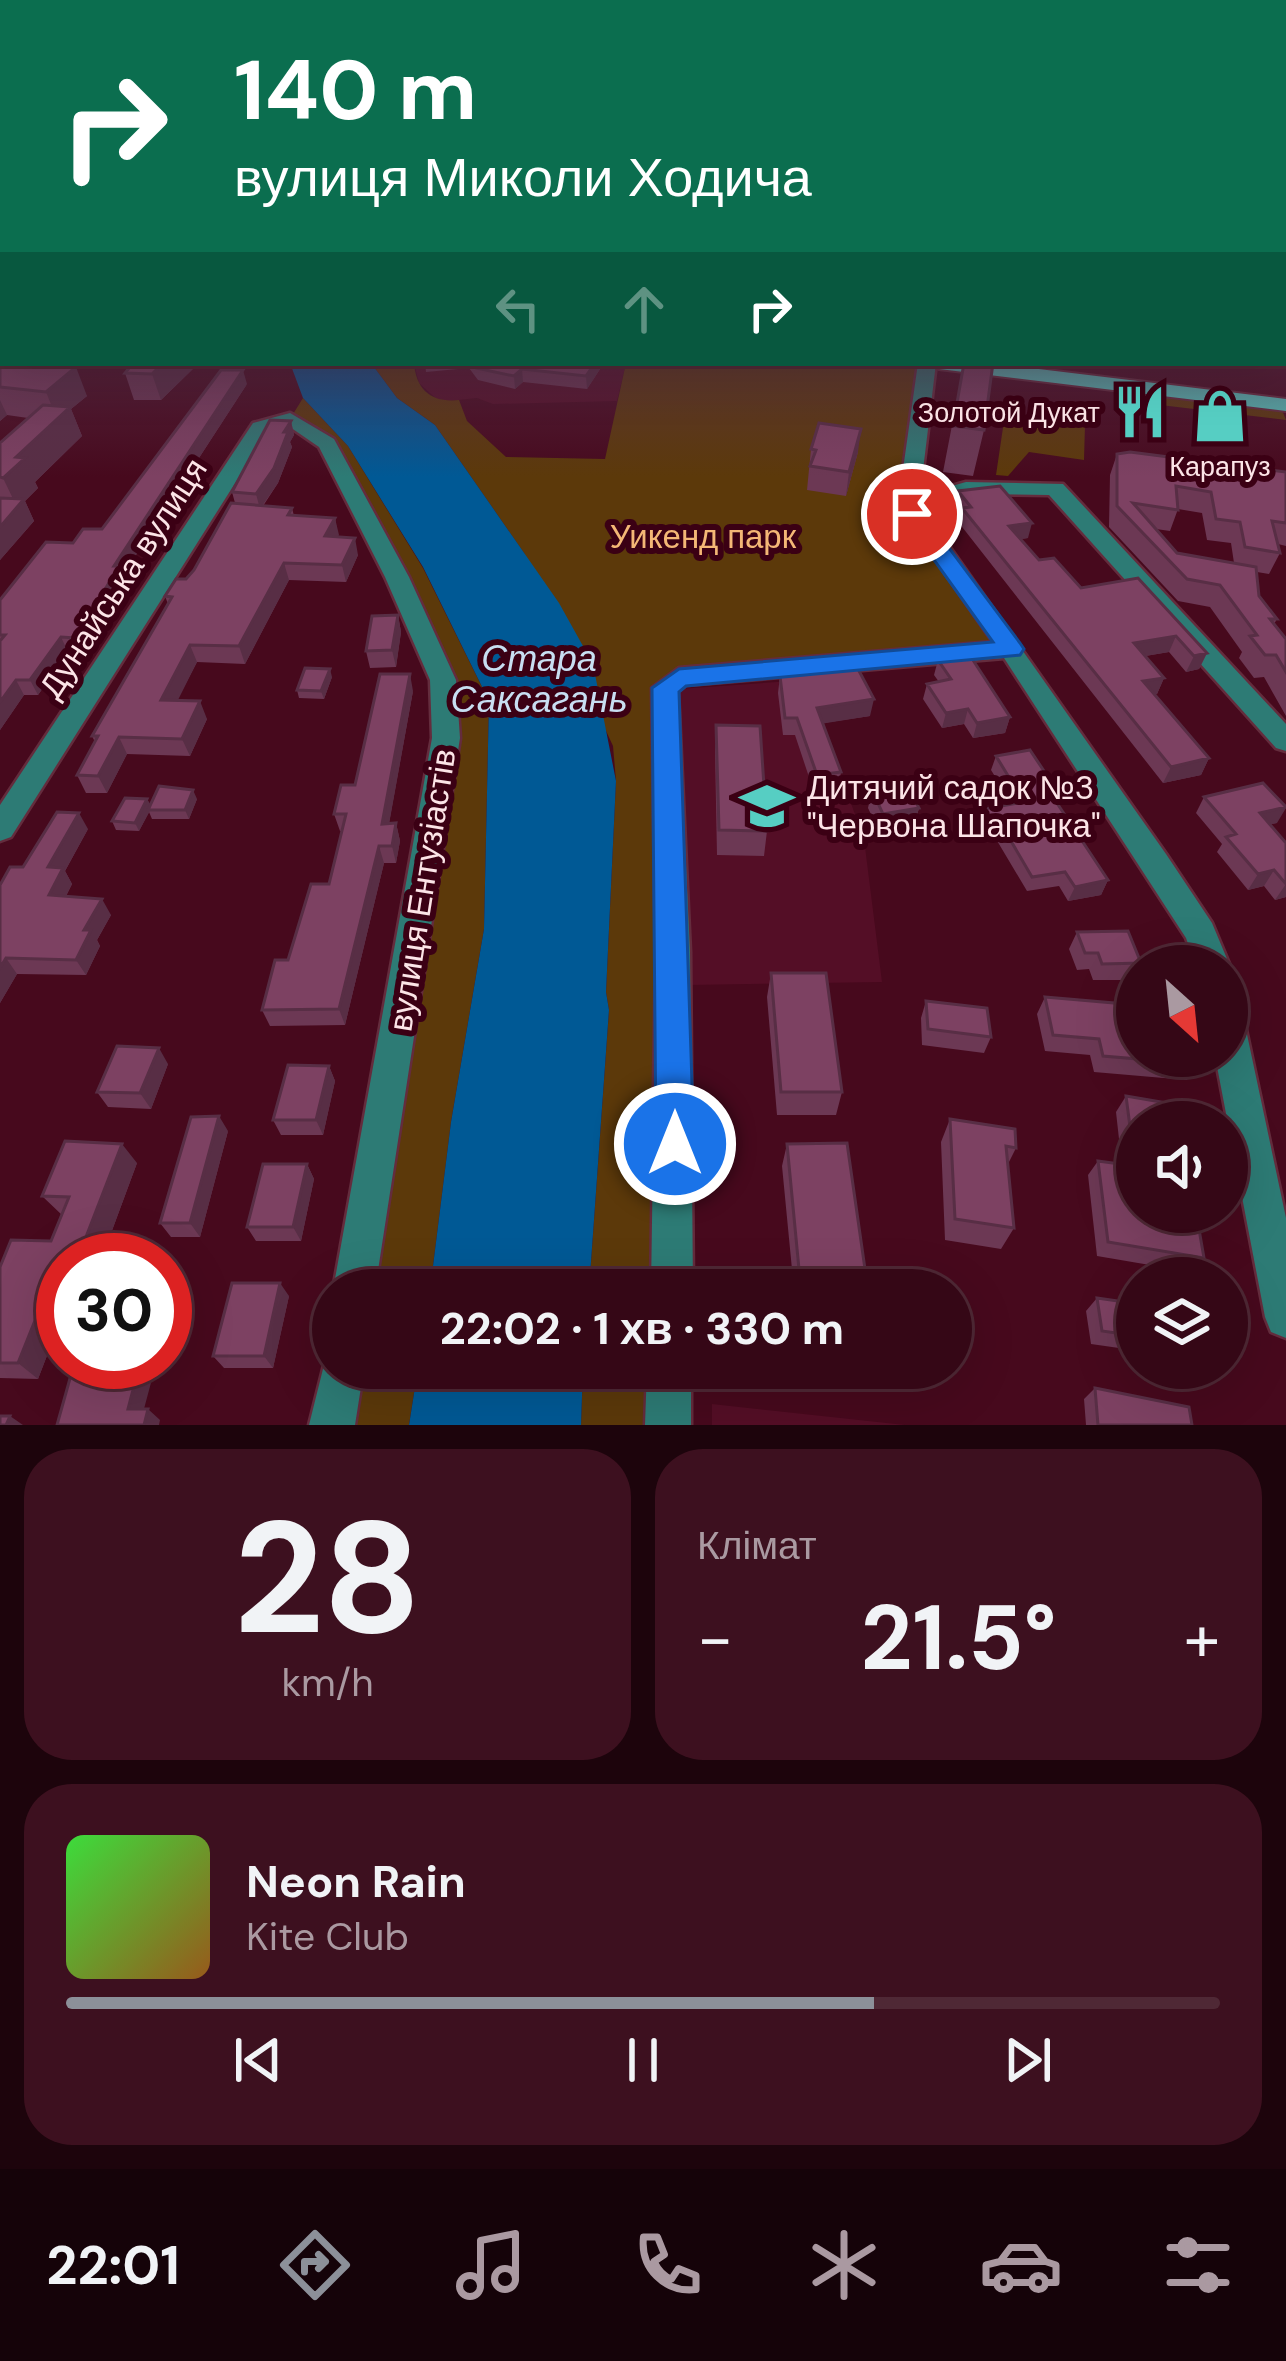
<!DOCTYPE html>
<html lang="uk">
<meta charset="utf-8">
<style>
body{margin:0;font-family:"DM Sans",sans-serif;background:#3d101f;color:#f1f3f6;height:100vh;display:flex;flex-direction:column;font-size:45px;white-space:nowrap}
*{box-sizing:border-box;margin:0}
p{font-size:39px;color:#aa99a1}
.icon{flex:none;width:66px;height:66px;fill:none;stroke:currentColor;stroke-width:2;stroke-linecap:round;stroke-linejoin:round}
.map{position:relative;height:1425px;overflow:hidden}
.panel{display:flex;flex-direction:column;gap:24px;padding:24px;background:#1d040c;flex:1}
.panel>*{flex:none}
.guide{position:absolute;left:0px;top:0px;width:1287px;height:366px;box-shadow:0 12px 48px #0002,0 0 0 3px #4f2835;background:#0b6e4f;color:#fff;overflow:hidden}
.needle{width:78px;rotate:153deg}
.controls{position:absolute;left:1116px;top:945px;display:grid;gap:24px}
.controls a{display:grid;place-items:center;width:132px;height:132px;border-radius:50%;background:#350716;box-shadow:0 12px 48px #0002,0 0 0 3px #4f2835;font-size:60px}
.speed{position:absolute;left:36px;top:1233px;display:flex;gap:24px;font-size:60px;font-weight:700;text-align:center}
.speed>*{display:grid;place-content:center;width:156px;height:156px;border-radius:50%;background:#350716;box-shadow:0 12px 48px #0002,0 0 0 3px #4f2835;line-height:1}
.speed .limit{border:18px solid #d22;background:#fff;color:#111}
.pin{position:absolute;display:grid;place-items:center;width:102px;height:102px;color:#fff;margin:-51px;border:6px solid #fff;border-radius:50%;box-shadow:0 3px 12px #0007}
.me{position:absolute;width:132px;margin:-66px;rotate:0deg;stroke-linejoin:round;filter:drop-shadow(0 0 9px #0008)}
.turn{display:flex;align-items:center;gap:42px;height:252px;padding:0 36px;font-size:54px}
.turn .icon{width:156px;height:156px;stroke-width:2.5}
.turn b{display:block;font-size:84px;line-height:102px}
.lanes{display:flex;align-items:center;height:114px;padding:0 36px;background:#0003;justify-content:center;gap:60px;direction:ltr}
.lanes .off{opacity:.35}
.big{font-size:90px;font-weight:700;line-height:1.1}
.panel .widget{flex:1;display:flex;flex-direction:column;justify-content:center;gap:18px;min-width:0;padding:0 42px;border-radius:48px;background:#3d101f}
.panel .dial{align-items:center;gap:0}
.dial b{font-size:156px;line-height:1}
.song{display:flex;align-items:center;gap:36px}
.cover{width:144px;height:144px;border-radius:18px;background:linear-gradient(135deg,hsl(120 70% 55%),hsl(30 70% 35%))}
.played{height:12px;border-radius:6px;background:linear-gradient(90deg,#8c9099 70%,#4f2835 70%)}
.keys{display:flex;justify-content:space-around;direction:ltr}
.heat{display:flex;justify-content:space-between;align-items:center;font-size:66px;direction:ltr}
.panel .tiles{flex:1;display:grid;gap:24px;grid-template-columns:1fr 1fr}
.widget:last-child{grid-column:span 2}
.trip{position:absolute;left:312px;top:1269px;width:660px;height:120px;border-radius:60px;background:#350716;box-shadow:0 12px 48px #0002,0 0 0 3px #4f2835;font-weight:700;line-height:120px;text-align:center}
.menu{display:flex;height:192px;justify-content:space-around;align-items:center;background:#150309;color:#aa99a1}
.menu .icon{width:84px;height:84px}
.menu .current{color:#8c9099}
.menu b{font-size:54px;color:#f1f3f6}
.map>svg:first-child{display:block}
.built{fill:#540e26}
.green{fill:#5c390a}
.water{fill:#005995}
.lines{fill:none;stroke-linecap:round;stroke-linejoin:round}
.minor-casing{stroke:#642c3d;stroke-width:5}
.major-casing{stroke:#642c3d;stroke-width:4}
.minor{fill:#2d7b75;fill-rule:evenodd}
.major{fill:#54cbc1;fill-rule:evenodd}
.wall{fill:#6c3854;fill-rule:evenodd}
.shaded-wall{fill:#582e45}
.building{fill:#7d4162;stroke:#582e45;stroke-width:3}
.route{fill:#1a73e8;stroke:#114b97;stroke-width:3}
.labels{text-anchor:middle;dominant-baseline:central;stroke-width:12;stroke-linejoin:round;paint-order:stroke}
.far-poi-label{font-size:27px;fill:#fce4e7;stroke:#3b0014;text-anchor:end}
.park-label{font-size:33px;fill:#f4b776;stroke:#3b0014}
.street-label{font-size:33px;fill:#fce4e7;stroke:#3b0014}
.poi-label{font-size:33px;fill:#fce4e7;stroke:#3b0014;text-anchor:start}
.water-label{font-size:36px;font-style:italic;fill:#c8def2;stroke:#3b0014}
</style>
<div class="map">
<svg width="1286" height="1425" viewBox="0 0 1286 1425">
<rect width="100%" height="100%" fill="#47091d"/>
<path class="built" d="M414,363h212l-9,38 -124,3 -16,-6 -37,4 -21,-19z
M806,680l58,159 18,143 -193,3 -10,-296z
M712,1404l193,21h-193z"/>
<path class="green" d="M371,363h43c2,28 19,40 45,37l8,21 39,36 99,2 21,-96h260l34,7 -21,123c9,50 72,112 104,153l-325,28 -6,616h-83l20,-280 -3,-18 10,-211 -3,-35 -89,-193 -89,-128 -38,-27z
M1126,392l156,18 4,10 -168,-20v-6z
M303,398l45,48 75,122 66,133 -5,228 -33,193 -21,168h-76l89,-610 -103,-216 -50,-45z
M1005,414l80,11 -1,35 -55,-8 -21,24 -12,-1z
M342,1368h76l-9,57h-77z
M583,1368h86l-1,57h-87z"/>
<path class="water" d="M290,363h81l26,35 38,27 124,178 34,61 23,117 -10,211 3,18 -20,280h-159l21,-168 33,-193 5,-228 -66,-134 -75,-121 -45,-48z
M418,1368h165l-2,57h-172z"/>
<g class="lines">
<defs>
<path id="minor" d="M918,363h18l-16,132 46,-13 97,2 223,240v27l-10,-3 -227,-253 -82,-1 -45,14 244,346 46,69 18,43 -3,6v-6h-31l-10,-28 -182,-280 -318,27 -8,6 12,261 3,338h-42l5,-338 -4,-264 27,-20 314,-26 -95,-137z
M290,413l44,26 75,138 47,103 4,58 -85,552h-42l99,-552 -2,-58 -45,-103 -66,-130 -32,-22 -17,3 -259,409 -11,4v-36l253,-382z
M1227,1009l12,5 6,11 41,193v120l-15,-6 -6,-15 -50,-261h12z
M333,1350v18h31l-9,57h-46l18,-72z
M647,1368h44v57h-46z"/>
<path id="major" d="M929,363h60l297,36v12l-347,-42z"/>
</defs>
<use href="#minor" class="minor-casing"/>
<use href="#major" class="major-casing"/>
<use href="#minor" class="minor"/>
<use href="#major" class="major"/>
</g>
<path class="wall" d="M3,312v51h42l-2,1 44,32 -16,13 11,27 -47,46 3,6 -13,13 9,20 -34,39v-117l28,-25 -21,-3 -7,6v-107z
M133,363h66l-38,37h-27l-9,-27z
M425,363h179l-17,26 -64,-7 -8,7 -37,-9 -9,-12 -43,4z
M964,363l20,67 -11,46 -30,-4z
M1128,363h23l-3,6 -19,-2z
M247,384l-124,191 3,6 -42,72 -16,-1 -30,43h-14l-24,35v-130l73,-57 29,-14z
M291,421l3,14 -4,7 2,5 -14,36 -15,23 29,2 2,8 41,2 3,19 20,18 -12,27 -57,-2 -44,84 -48,-2 -20,38 30,19 -17,37 -63,-2 -20,39h-21l-9,-18 18,-33 -3,-6 76,-132 -3,-8 21,-17 8,-9 41,-67 -3,-11z
M811,449l47,3 -12,44 -39,-6z
M1117,454l169,18v74l-8,-2 2,9 -11,21 -12,-2 2,24 18,23 -3,5 12,15v77l-22,-39 -10,1 -15,-20 3,-6 -32,-45 -32,-6 -69,-74 1,-52zM1178,509l24,4 5,27 24,3 3,20 -57,-10 -21,-24 14,2z
M958,491l70,47 -8,1 19,21 42,28 57,-10 69,75 -8,16 -13,3 -17,-20 -24,4 19,22 -7,16h-3l55,64 -8,17 -38,8 -204,-260 2,-9 -6,-7z
M398,615l3,17 -5,35 -26,1 -4,-17z
M938,660l72,57 -5,16 -32,5 -9,-14 -22,4 -19,-29 4,-15 12,-2 -5,-7z
M780,676l90,40 -47,7 18,49 -3,18 -24,2 -19,-57h-12l-5,-42z
M332,677l-8,22 -25,-1 -2,-8z
M413,691l-24,132h7l4,18 -4,22h-12l-39,162 -75,1 -8,-16 67,-126 13,-53h-2l-6,-17 21,-29z
M716,725l51,106 -3,25 -47,-1 -2,-104z
M996,756l50,18 -3,8 65,98 -7,15 -33,6 -9,-15 -32,5 -31,-52 -12,2 -9,-17 4,-14 33,-6 -21,-34z
M872,790l47,18 -5,18 -35,5 -11,-23z
M1204,797l73,26 -7,1 16,19v54l-11,3 -11,-14 -16,4 -31,-38 5,-8 -26,-31z
M147,799l3,6 47,-6 -8,20h-37l-3,-7 -10,19 -23,-1 -4,-9z
M88,829l-23,42 7,13 -6,12 45,19 -14,25 3,6 -14,29 -69,-1 -17,29v-118l23,-18z
M1077,932l64,31 -1,3h-3v5l-5,9h-39l-4,-11 -12,1 -8,-21z
M771,973l71,119 -6,23h-59l-10,-118z
M1045,997l153,67 -11,16 -93,-8 -4,-17 -45,-4 -8,-37z
M926,1001l65,36 -7,16 -62,-8 -1,-27z
M168,1064l-17,45 -43,-2 -11,-15z
M329,1066l6,15 -12,54h-42l-8,-15z
M1126,1096l11,26v38l-16,-3 -5,-45z
M950,1119l66,29 -8,16 6,64 -13,21 -56,-9 -4,-98z
M228,1131l-28,106h-29l-11,-14z
M787,1144l81,146h-74l-12,-124z
M1098,1161l39,51 67,46 -13,14 -94,-16 -9,-81z
M137,1163l-30,81 14,16h-58v54l-25,65 -38,-1v-111l51,-26 11,-26 -20,-19z
M307,1164l7,15 -13,62h-45l-9,-14z
M289,1296l-16,72h-49l-11,-12z
M1097,1298l40,34v5l-11,12 -35,-5 -5,-33z
M1095,1388l97,37h-106l-2,-26z"/>
<path class="shaded-wall" d="M163,363h36l-38,37 -9,-26z
M595,363h9l-17,26 -1,-13z
M76,367l11,29 -16,13 11,27 -47,46 3,6 -13,13 9,20 -34,39v-33l17,-20 -14,-29 13,-21 41,-38 -11,-27z
M522,369l1,13 -8,7 -1,-13z
M243,370l4,14 -124,191 3,6 -42,72 -8,-15 38,-72z
M0,400l7,15 -7,6z
M291,421l3,14 -4,7 2,5 -14,36 -18,26 -4,-15z
M861,429l-3,23 -12,44 3,-24z
M335,518l4,17 -10,18 -4,-17z
M1032,523l-4,15 -23,4 4,-16z
M355,538l3,17 -12,27 -4,-17z
M284,563l5,17 -44,84 -6,-18z
M398,615l3,17 -5,35 -4,-17z
M1176,636l-7,16 -41,7 6,-16z
M61,637l7,15 -30,43 -8,-15z
M190,645l7,17 -28,56 -8,-18z
M1207,653l-8,16 -13,3 8,-16z
M330,669l2,8 -8,22 -3,-8z
M410,674l3,17 -27,150 -4,-17z
M1164,678l-7,16 -21,3 7,-16z
M16,680l8,15 -24,35v-28z
M874,699l-4,17 -56,9 3,-17z
M200,701l7,18 -17,37 -8,-17z
M968,709l-4,15 -22,4 4,-15z
M1010,717l-5,16 -32,5 4,-15z
M119,737l8,17 -20,39 -9,-17z
M1209,758l-8,17 -38,8 8,-16z
M193,790l4,9 -8,20 -4,-9z
M147,799l5,8 -13,24 -4,-8z
M919,808l-5,18 -35,5 4,-17z
M1286,808l-9,15 -26,6 9,-16z
M79,813l9,16 -23,42 7,13 -13,26 -10,-15 -1,-28z
M396,823l4,18 -4,22 -4,-17z
M1001,824l-5,15 -12,2 5,-14z
M379,846l5,17 -39,162 -6,-16z
M1274,870l-10,16 -16,4 10,-16z
M1108,880l-7,15 -33,6 7,-14z
M1286,884v13l-11,3z
M102,899l9,16 -14,25 3,6 -14,29 -10,-15 8,-30z
M6,958l11,16 -17,29v-35z
M159,1048l9,16 -17,45 -11,-16z
M329,1066l6,15 -12,54 -7,-15z
M219,1116l9,15 -28,106 -10,-14z
M122,1144l15,19 -30,81 14,16h-22l-15,-18z
M307,1164l7,15 -13,62 -8,-14z
M52,1278l11,11v25l-25,65 -20,-16z
M280,1283l9,13 -16,72 -9,-12z
M139,1367l13,12 -11,41 -13,-11z
M148,1409l12,11 -1,5h-15z
M10,1416l13,9h-17z"/>
<path class="building" d="M1284,278h2v61h-2z
M3,312v45l-3,-1v-42z
M0,361h3v2l73,4 -30,25 -46,-5z
M133,363h30l-11,11 -27,-1z
M473,363h122l-9,13 -64,-7 -8,7 -38,-8z
M964,363h29l-9,67 -31,-4z
M221,370h22l-129,196h5l-43,72 -15,-1 -31,43h-14l-16,22v-61l5,-6h-5v-35l46,-58 27,1 10,-14h19z
M43,405l27,2 -54,50 9,1 -22,20 -3,-1v-34z
M270,420l21,1 -7,11h4l-14,36 -18,26 -24,-2z
M819,423l42,6 -12,43 -39,-6 6,-16 -5,-1z
M1130,452l156,20v51l-14,-2 8,32 -35,-6 -5,-25 -24,-3 -5,-27 -35,-6 2,24 -45,-7 44,50 79,14 3,29 18,23h-7l16,20v33l-10,-17h-11l-15,-19 7,-1 -37,-50 -33,-6 -70,-73v-52z
M1000,486l32,37 -23,3 30,34 15,-2 27,30 57,-10 69,75 -13,3 -18,-20 -42,7 30,35 -21,3 66,77 -38,9 -209,-259 9,-1 -13,-16z
M0,498l24,1 -24,28z
M231,503l61,5 -4,7 47,3 -10,18 30,2 -13,27 -58,-2 -45,83 -49,-1 -29,55 39,1 -18,38 -63,-2 -21,39 -21,-1 21,-39h-6l80,-139 -7,-1 11,-17h10l8,-9z
M398,615l-6,35 -26,1 6,-35z
M969,654l41,63 -33,6 -9,-14 -22,4 -19,-29 24,-5 -13,-19z
M305,668l25,1 -9,22 -24,-1z
M858,669l16,30 -57,9 24,64 -24,3 -20,-57h-12l-5,-42z
M380,674h30l-28,150 14,-1 -4,23h-13l-40,163 -77,1 13,-50h13l23,-76h18l17,-70h-12l7,-29h14z
M716,725l44,1 7,105 -48,-1z
M1030,750l16,24 -7,2 69,104 -33,7 -10,-15 -33,5 -31,-53 -12,3 -10,-17 45,-8 -28,-46z
M1263,783l23,24 -26,6 26,30v41l-12,-14 -16,4 -32,-37 10,-3 -32,-37z
M907,785l12,23 -36,6 -11,-24z
M159,786l34,4 -8,20h-37z
M125,798l22,1 -12,24 -23,-2z
M57,812l22,1 -31,54 15,1 -14,27 53,4 -18,31h7l-15,30 -70,-2 -6,10v-83l10,-18h13z
M1128,931l13,32 -39,1 -4,-11h-13l-8,-21z
M771,973h55l16,119h-61z
M1045,997l92,8v51h59l2,8 -95,-8 -4,-17 -46,-4z
M926,1001l61,7 4,29 -63,-8z
M117,1046l42,2 -19,45 -43,-1z
M288,1065l41,1 -13,54h-43z
M1126,1096l47,8 2,18h-38v21l-5,-1z
M219,1116l-29,107h-30l31,-106z
M950,1119l65,10 1,19 -10,-2 8,82 -59,-9z
M65,1141l57,3 -38,98 21,1 -6,17h-36v18h-11l-34,85h-18v-96l11,-27 40,1 18,-44 -27,-1z
M847,1143l21,147h-67l-14,-146z
M1098,1161l37,5 2,46h59l8,46 -96,-16z
M263,1164h44l-14,63h-46z
M232,1283h48l-16,73h-51z
M1097,1298l35,5 5,33 -35,-5z
M116,1363l-1,5 24,-1 -11,42h20l-4,16h-87l17,-61z
M1095,1388l94,19 3,18h-94z
M0,1416h10l-4,9h-6z"/>
<linearGradient id="sky" x2="0" y2="1"><stop stop-color="#270510"/><stop offset="0.58" stop-color="#58324c"/><stop offset="1" stop-color="#58324c" stop-opacity="0"/></linearGradient>
<rect width="1286" height="477" fill="url(#sky)"/>
<path class="route" d="M912,507l8,2 100,134 4,6 -4,6 -334,31 -7,6 15,452 -5,13 -14,5 -14,-5 -5,-13 -4,-456 27,-19 314,-27 -92,-128z"/>
<defs>
<symbol id="restaurant-bare" viewBox="-9 -9 18 18"><path d="M-5-6h1v4h1v-4h1v4h1v-4h1v5L-1.5 .5V6h-2V.5L-5-1ZM5-6V6H3V1.5H1.5Q1.5-4 5-6Z" fill="#56cec3" stroke="#3b0014" stroke-width="2.5" paint-order="stroke"/></symbol>
<symbol id="shop-bare" viewBox="-9 -9 18 18"><path d="M-5-2.5h2.3a2.7 3.5 0 0 1 5.4 0H5L5.5 6h-11ZM-1.5-2.5h3a1.5 2.3 0 0 0-3 0Z" fill="#56cec3" stroke="#3b0014" stroke-width="2.5" paint-order="stroke"/></symbol>
<symbol id="school-bare" viewBox="-9 -9 18 18"><path d="M0-5L7-2L0 1L-7-2ZM-4 1L0 2.5L4 1V4Q0 6-4 4Z" fill="#56cec3" stroke="#3b0014" stroke-width="2.5" paint-order="stroke"/></symbol>
</defs>
<g fill-rule="evenodd">
<use href="#restaurant-bare" x="1102" y="374" width="76" height="76"/>
<use href="#shop-bare" x="1182" y="378" width="76" height="76"/>
<use href="#school-bare" x="729" y="768" width="76" height="76"/>
</g>
<g class="labels">
<g class="far-poi-label">
<text x="1100" y="412">Золотой Дукат</text>
<text x="1220" y="466" text-anchor="middle">Карапуз</text>
</g>
<g class="park-label">
<text x="703" y="536">Уикенд парк</text>
</g>
<g class="street-label">
<text transform="translate(123 578) rotate(-57)">Дунайська вулиця</text>
<text transform="translate(422 890) rotate(-81)">вулиця Ентузіастів</text>
</g>
<g class="poi-label">
<text x="807" y="787">Дитячий садок №3<tspan x="807" dy="38">"Червона Шапочка"</tspan></text>
</g>
<g class="water-label">
<text x="539" y="658">Стара<tspan x="539" dy="41">Саксагань</tspan></text>
</g>
</g>
</svg>
<div class="controls">
<a><svg class="needle" viewBox="-14 -14 28 28"><path d="M0-13l5 13h-10z" fill="#e53935"/><path d="M0 13l5-13h-10z" fill="#aa99a1"/></svg></a>
<a><svg class="icon" aria-label="sound" viewBox="0 0 24 24"><path d="M4 9h4l5-4v14l-5-4H4zM17 9q2 3 0 6"/></svg></a>
<a><svg class="icon" aria-label="layers" viewBox="0 0 24 24"><path d="M12 4l9 5-9 5-9-5zM3 14l9 5 9-5"/></svg></a>
</div>
<div class="speed"><div class="limit">30</div></div>
<div class="pin" style="left:912px;top:514px;background:#d93025"><svg class="icon" aria-label="arrive" viewBox="0 0 24 24"><path d="M6 21V4h12l-3 4 3 4H6"/></svg></div>
<svg class="me" style="left:675px;top:1144px" viewBox="-20 -20 40 40"><circle r="17" fill="#1a73e8" stroke="#fff" stroke-width="3"/><path d="M0-11L8 9 0 5-8 9z" fill="#fff"/></svg>
<div class="trip">22:02 · 1 хв · 330 m</div>
<div class="guide">
<div class="turn"><svg class="icon" aria-label="right" viewBox="0 0 24 24"><path d="M7 20v-9h11M14 6l5 5-5 5"/></svg><div><b>140 m</b>вулиця Миколи Ходича</div></div>
<div class="lanes"><svg class="icon off" aria-label="left" viewBox="0 0 24 24"><path d="M17 20v-9H6M10 6l-5 5 5 5"/></svg><svg class="icon off" aria-label="ahead" viewBox="0 0 24 24"><path d="M12 20V5M6 11l6-6 6 6"/></svg><svg class="icon" aria-label="right" viewBox="0 0 24 24"><path d="M7 20v-9h11M14 6l5 5-5 5"/></svg></div>
</div>
</div>
<section class="panel">
<div class="tiles">
<div class="widget dial"><b>28</b><p>km/h</p></div>
<div class="widget"><p>Клімат</p>
<div class="heat"><a>−</a><b class="big">21.5°</b><a>+</a></div>
</div>
<div class="widget">
<div class="song"><i class="cover"></i><div><b>Neon Rain</b><p>Kite Club</p></div></div>
<div class="played"></div>
<div class="keys"><svg class="icon" aria-label="previous" viewBox="0 0 24 24"><path d="M18 5L8 12l10 7zM5 5v14"/></svg><svg class="icon" aria-label="pause" viewBox="0 0 24 24"><path d="M8 5v14M16 5v14"/></svg><svg class="icon" aria-label="next" viewBox="0 0 24 24"><path d="M6 5l10 7-10 7zM19 5v14"/></svg></div>
</div>
</div>
</section>
<nav class="menu">
<b>22:01</b>
<svg class="icon current" aria-label="directions" viewBox="0 0 24 24"><path d="M12 3l9 9-9 9-9-9zM9 14v-3h6M13 9l2 2-2 2"/></svg>
<svg class="icon" aria-label="music" viewBox="0 0 24 24"><path d="M9 18V5l10-2v13"/><circle cx="6" cy="18" r="3"/><circle cx="16" cy="16" r="3"/></svg>
<svg class="icon" aria-label="phone" viewBox="0 0 24 24"><path d="M5 4h4l2 5-3 2q2 4 5 5l2-3 5 2v4C11 20 4 13 5 4z"/></svg>
<svg class="icon" aria-label="climate" viewBox="0 0 24 24"><path d="M12 3v18M4 7l16 10M4 17L20 7"/></svg>
<svg class="icon" aria-label="car" viewBox="0 0 24 24"><path d="M5 17H2v-5l4-1 3-4h7l3 4 3 1v5h-3M9 17h6M6 11h13"/><circle cx="7" cy="17" r="2"/><circle cx="17" cy="17" r="2"/></svg>
<svg class="icon" aria-label="filters" viewBox="0 0 24 24"><path d="M4 7h16M4 17h16"/><circle cx="9" cy="7" r="2"/><circle cx="15" cy="17" r="2"/></svg>
</nav>
